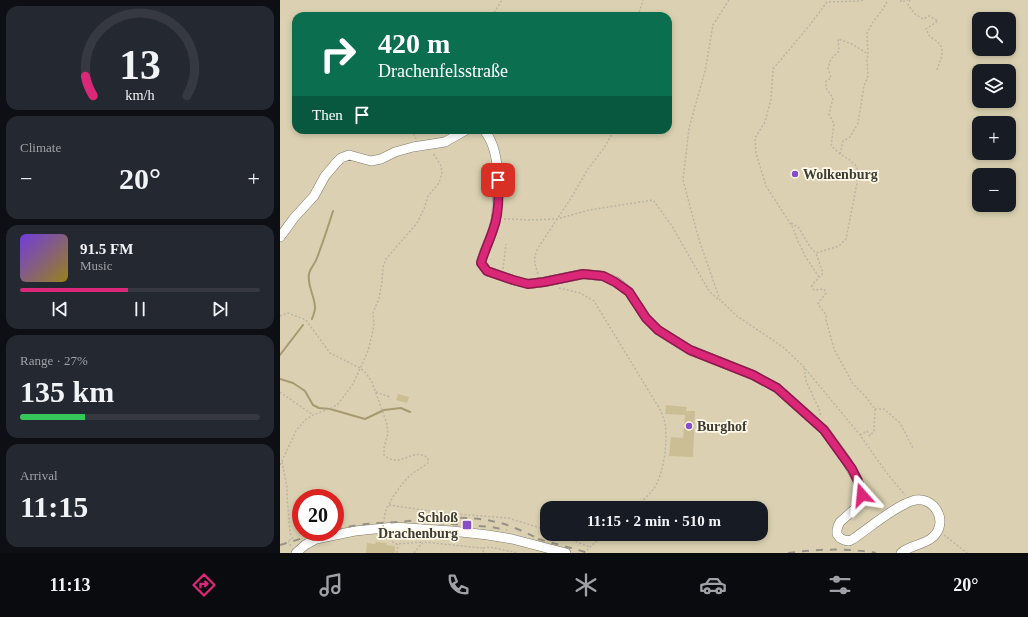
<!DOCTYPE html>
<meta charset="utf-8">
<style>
body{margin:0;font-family:Georgia,serif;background:#242831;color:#f1f3f6;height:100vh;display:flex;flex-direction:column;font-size:15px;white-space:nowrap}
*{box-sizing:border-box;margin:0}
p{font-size:13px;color:#9ea1a6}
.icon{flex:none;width:22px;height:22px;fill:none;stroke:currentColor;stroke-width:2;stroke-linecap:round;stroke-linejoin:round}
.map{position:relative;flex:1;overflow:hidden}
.side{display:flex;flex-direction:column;gap:6px;padding:6px;background:#0d0f14;width:280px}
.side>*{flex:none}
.hud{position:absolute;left:12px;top:12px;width:380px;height:122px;border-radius:12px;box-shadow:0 2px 6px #0003;background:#0b6e4f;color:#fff;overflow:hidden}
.tools{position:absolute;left:692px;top:12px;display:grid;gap:8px}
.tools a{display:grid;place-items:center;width:44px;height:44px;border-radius:8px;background:#171b24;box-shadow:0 2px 6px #0003;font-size:20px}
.speed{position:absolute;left:12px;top:489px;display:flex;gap:8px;font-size:20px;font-weight:700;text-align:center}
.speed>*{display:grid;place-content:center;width:52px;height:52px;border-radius:50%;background:#171b24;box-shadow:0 2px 6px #0003;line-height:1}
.speed .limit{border:6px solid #d22;background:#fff;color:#111}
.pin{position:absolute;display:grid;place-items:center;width:34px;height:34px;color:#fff;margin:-17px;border-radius:8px;box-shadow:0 2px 6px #0006}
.me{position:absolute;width:44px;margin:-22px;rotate:342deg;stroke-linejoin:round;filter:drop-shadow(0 0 3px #0008)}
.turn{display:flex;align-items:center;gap:14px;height:84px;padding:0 20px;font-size:18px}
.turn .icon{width:52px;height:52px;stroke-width:2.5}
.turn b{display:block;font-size:28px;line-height:34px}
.then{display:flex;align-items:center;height:38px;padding:0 20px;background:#0003;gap:8px;font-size:15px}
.big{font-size:30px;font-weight:700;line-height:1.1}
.side .tile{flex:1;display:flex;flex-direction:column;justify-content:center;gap:6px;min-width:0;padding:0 14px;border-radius:12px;background:#242831}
.side .dial{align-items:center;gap:0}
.dial svg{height:104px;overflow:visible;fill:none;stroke:#363941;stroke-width:7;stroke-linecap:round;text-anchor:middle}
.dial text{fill:#f1f3f6;stroke:none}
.song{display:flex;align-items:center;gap:12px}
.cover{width:48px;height:48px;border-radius:6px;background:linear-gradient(135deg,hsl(260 70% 55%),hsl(50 70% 35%))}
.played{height:4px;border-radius:2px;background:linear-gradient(90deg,#db2777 45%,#363941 45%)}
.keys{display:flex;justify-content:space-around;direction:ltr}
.heat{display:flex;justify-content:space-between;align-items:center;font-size:22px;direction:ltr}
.charge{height:6px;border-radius:3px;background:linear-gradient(90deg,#34c759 27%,#363941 0)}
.trip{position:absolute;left:260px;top:501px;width:228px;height:40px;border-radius:12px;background:#171b24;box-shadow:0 2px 6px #0003;font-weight:700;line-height:40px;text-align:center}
.tab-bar{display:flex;height:64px;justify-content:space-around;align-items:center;background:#090b0e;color:#9ea1a6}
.tab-bar .icon{width:28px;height:28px}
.tab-bar .on{color:#db2777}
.tab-bar b{font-size:18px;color:#f1f3f6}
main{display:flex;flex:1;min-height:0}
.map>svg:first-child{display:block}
.green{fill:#dbd1b2;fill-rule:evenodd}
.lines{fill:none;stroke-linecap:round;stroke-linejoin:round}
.stream{stroke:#a79a71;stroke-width:2}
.building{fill:#ccbe94}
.minor-casing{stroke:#7f7966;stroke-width:10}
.path{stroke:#bbb5a4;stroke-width:1.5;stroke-dasharray:2 2;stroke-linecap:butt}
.minor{stroke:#fff;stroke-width:9}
.rail{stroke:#979284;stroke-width:2;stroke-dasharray:7 7;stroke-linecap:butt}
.path-bridge{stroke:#bbb5a4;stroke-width:1.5;stroke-dasharray:2 2;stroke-linecap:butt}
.route-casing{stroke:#8e194d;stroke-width:10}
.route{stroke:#db2777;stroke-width:7}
.poi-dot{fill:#874fc7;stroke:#fff9e8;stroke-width:1.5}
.labels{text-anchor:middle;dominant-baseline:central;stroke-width:3.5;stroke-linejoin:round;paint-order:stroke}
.poi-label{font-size:14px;font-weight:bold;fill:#3e3b33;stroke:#fff9e8;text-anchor:start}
</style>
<main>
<section class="side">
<div class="tile dial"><svg viewBox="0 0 100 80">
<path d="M14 69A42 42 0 1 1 86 69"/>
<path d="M14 69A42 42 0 0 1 8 54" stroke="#db2777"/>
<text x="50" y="56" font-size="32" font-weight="700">13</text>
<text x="50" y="72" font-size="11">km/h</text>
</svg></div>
<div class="tile"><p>Climate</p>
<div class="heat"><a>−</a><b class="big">20°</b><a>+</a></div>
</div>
<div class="tile">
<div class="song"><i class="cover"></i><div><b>91.5 FM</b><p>Music</p></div></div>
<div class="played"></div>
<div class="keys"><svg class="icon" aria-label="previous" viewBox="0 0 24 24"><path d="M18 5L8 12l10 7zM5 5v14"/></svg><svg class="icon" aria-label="pause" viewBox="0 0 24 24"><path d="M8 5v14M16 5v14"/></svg><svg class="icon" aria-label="next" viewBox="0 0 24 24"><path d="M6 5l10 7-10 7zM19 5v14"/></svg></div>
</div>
<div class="tile"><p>Range · 27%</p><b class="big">135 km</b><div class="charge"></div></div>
<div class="tile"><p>Arrival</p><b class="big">11:15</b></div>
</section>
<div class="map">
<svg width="748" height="553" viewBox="0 0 748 553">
<rect width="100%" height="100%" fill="#f3ecd7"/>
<path class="green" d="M0,0h748v553h-748zM16,16h372v114h-372zM699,19h30v30h-30zM699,71h30v30h-30zM699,123h30v30h-30zM699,175h30v30h-30zM21,498h34v34h-34zM267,508h214v26h-214z"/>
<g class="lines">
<path class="stream" d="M32,319c1,-3 3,-8 3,-11 0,-12 -8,-22 -6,-34 1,-6 6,-10 8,-16 6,-16 11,-31 16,-47
M0,355l23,-30
M0,379l13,4 12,8 8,14 6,3 11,1 35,10 19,-9 17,-2 9,4"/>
</g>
<path class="building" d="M118,394l11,3 -2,6 -11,-3z
M386,405l21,2 -1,4h9l-2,46 -24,-1 2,-19 12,1 2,-23 -20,-1z
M96,542l11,1 -1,2 9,1v7h-29l1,-10 8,1z"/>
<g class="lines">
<defs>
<path id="minor" d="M204,130c15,18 15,52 13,74 0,6 0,13 -2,19 -3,14 -11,26 -14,40l6,8 26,9 15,4 16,-2 39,-8 20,2 12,5 14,11 17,26 12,12 32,20 63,25 24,13 47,42 22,30 12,21 4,14 -1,6 -4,6 -17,15 -2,4 -1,4v4l3,4 4,2 5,1 4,-2c16,-11 31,-24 48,-33 4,-2 7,-4 11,-5 21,-7 38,20 21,36 -9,8 -23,8 -32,16
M0,237l14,-19 20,-22 11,-20 11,-13 5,-5 8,-3 22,6 10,-2 14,-7 18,-5 32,-5 21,-12
M16,553l9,-8 11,-6 39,-8 39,-4 58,4 36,4 24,4 54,14"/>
</defs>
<use href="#minor" class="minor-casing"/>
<path class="path" d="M449,0l-16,25 -8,46 -16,57 -6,52 16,60 21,60 17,16 46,31 20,19 57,69 26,37 19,23
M621,0v2l7,-2
M630,0l-2,5 7,9 8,5 6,-3 9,5 -12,8 4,8c18,9 12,17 7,33
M212,16l10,-16
M358,16l5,-16
M134,130l-1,3 3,6
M560,154l3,-13 7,-4 8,-14 6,-37 4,-10 -1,-15 1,-7 -1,-21 6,-11 10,-13 5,-9
M224,219h10l14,1 29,-1 32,-9 64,-10 19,26 37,65 9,8
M511,223l8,5 11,19 6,6
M223,269l3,-25
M258,274c-4,-12 -5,-15 0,-26l33,-50 17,-29 16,-21 10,-18
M539,277l-14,-21 -7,-15 -6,-15 -26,-40 -10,-33 -1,-15 10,-16 6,-23 2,-30 36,-43 18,-24 32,-1 6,-1
M279,288l21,5 14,8 67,110c1,4 3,8 4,12 3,19 -1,53 -13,68 -5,6 -12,12 -18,17
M0,316l8,-3 18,7 24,33 30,15 5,4 7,10 15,42 1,9 -4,15v7c17,15 28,-9 44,3v5c-5,4 -11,7 -16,11 -10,8 -23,27 -27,39
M524,368l2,13 13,28 2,8
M0,392l33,23
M96,392l14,5
M595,409h9l16,14 13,25
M580,435l7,-4 3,5 4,-5 1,-22 -10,-13 -12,-12 -19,-35 -8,-29v-5l-8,-11 8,-11 -2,-4 -10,1 -2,-3v-2l11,-12 -7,-20 23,-7 7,-7 12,-61 -1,-11 -7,-7 -10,-6 -9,-8 3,-22 -5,-10 4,-16 -7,-10v-7l5,-3 -3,-10 3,-9 8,-8 -1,-12 14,5 16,10
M2,462l5,25v8l3,38 3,6 -5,1 3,7
M0,465l16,-34 9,-11 8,-5 17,-6 8,-5 15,-20 15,-33 4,-16 2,-11 -1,-11 6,-15 3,-16 1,-15 3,-8 31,-36 7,-14 4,-13 11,-13 3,-9 -1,-8 -8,-13
M109,505l54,8 65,5 39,12
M173,523l1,-10
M277,534l33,13
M664,535l23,18
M101,538l8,1 6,5 28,-2
M203,548l7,-1 28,6
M117,553l1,-9
M134,553l9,-11 59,6 2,5
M304,553l20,-19"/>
<use href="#minor" class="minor"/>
<path class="rail" d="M157,523l54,4 16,3
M55,530c21,-6 42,-7 64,-8 32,-3 65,-8 97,0 16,3 31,12 46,18
M258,539l51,14
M0,545l23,-7 23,-6
M508,553c30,-4 59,-5 88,0"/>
<path class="path-bridge" d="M102,535l3,-22"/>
</g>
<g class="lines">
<defs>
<path id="route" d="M218,180c1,16 1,35 -5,50 -4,12 -9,22 -12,33l6,8 26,9 15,4 16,-2 39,-8 20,2 12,6 14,10 17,26 12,12 32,20 63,25 24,13 47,42 28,39 6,12 4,14"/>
</defs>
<use href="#route" class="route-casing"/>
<use href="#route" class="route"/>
</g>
<g class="poi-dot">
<circle cx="515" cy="174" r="4"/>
<circle cx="409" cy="426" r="4"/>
<rect x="182" y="520" width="10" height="10" rx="2"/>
</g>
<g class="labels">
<g class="poi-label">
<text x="523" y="174">Wolkenburg</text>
<text x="417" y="426">Burghof</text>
<text x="178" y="517" text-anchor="end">Schloß<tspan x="178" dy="16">Drachenburg</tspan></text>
</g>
</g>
</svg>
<div class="tools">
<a><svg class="icon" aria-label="search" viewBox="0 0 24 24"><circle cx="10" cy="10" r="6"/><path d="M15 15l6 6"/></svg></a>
<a><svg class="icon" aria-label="layers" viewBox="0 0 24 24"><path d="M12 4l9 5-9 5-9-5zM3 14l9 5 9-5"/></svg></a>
<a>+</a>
<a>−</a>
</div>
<div class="speed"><div class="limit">20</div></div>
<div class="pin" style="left:218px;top:180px;background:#d93025"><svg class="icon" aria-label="arrive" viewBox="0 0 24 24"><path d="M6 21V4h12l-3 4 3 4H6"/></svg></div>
<svg class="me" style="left:582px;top:495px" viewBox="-20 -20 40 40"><path d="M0-17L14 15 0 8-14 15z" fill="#db2777" stroke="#fff" stroke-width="4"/></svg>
<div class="trip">11:15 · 2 min · 510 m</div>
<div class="hud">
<div class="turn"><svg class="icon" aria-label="right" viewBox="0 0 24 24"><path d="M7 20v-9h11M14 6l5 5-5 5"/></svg><div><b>420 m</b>Drachenfelsstraße</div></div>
<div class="then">Then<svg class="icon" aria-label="arrive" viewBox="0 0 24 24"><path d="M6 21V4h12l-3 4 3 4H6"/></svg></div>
</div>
</div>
</main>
<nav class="tab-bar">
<b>11:13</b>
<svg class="icon on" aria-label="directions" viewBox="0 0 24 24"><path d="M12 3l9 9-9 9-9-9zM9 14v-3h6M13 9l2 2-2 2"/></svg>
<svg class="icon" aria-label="music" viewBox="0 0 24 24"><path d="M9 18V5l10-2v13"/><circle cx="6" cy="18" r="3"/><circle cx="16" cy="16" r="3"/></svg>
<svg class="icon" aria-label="phone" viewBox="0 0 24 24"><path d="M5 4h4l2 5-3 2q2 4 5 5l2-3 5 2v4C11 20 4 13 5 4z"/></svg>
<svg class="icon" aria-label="climate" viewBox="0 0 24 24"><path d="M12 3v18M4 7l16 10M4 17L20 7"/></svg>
<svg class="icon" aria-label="car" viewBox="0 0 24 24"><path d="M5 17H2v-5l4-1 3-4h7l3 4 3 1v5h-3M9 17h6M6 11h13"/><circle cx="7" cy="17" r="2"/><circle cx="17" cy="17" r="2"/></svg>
<svg class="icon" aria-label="filters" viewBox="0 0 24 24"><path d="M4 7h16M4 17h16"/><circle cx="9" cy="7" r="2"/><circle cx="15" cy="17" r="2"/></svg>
<b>20°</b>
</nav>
